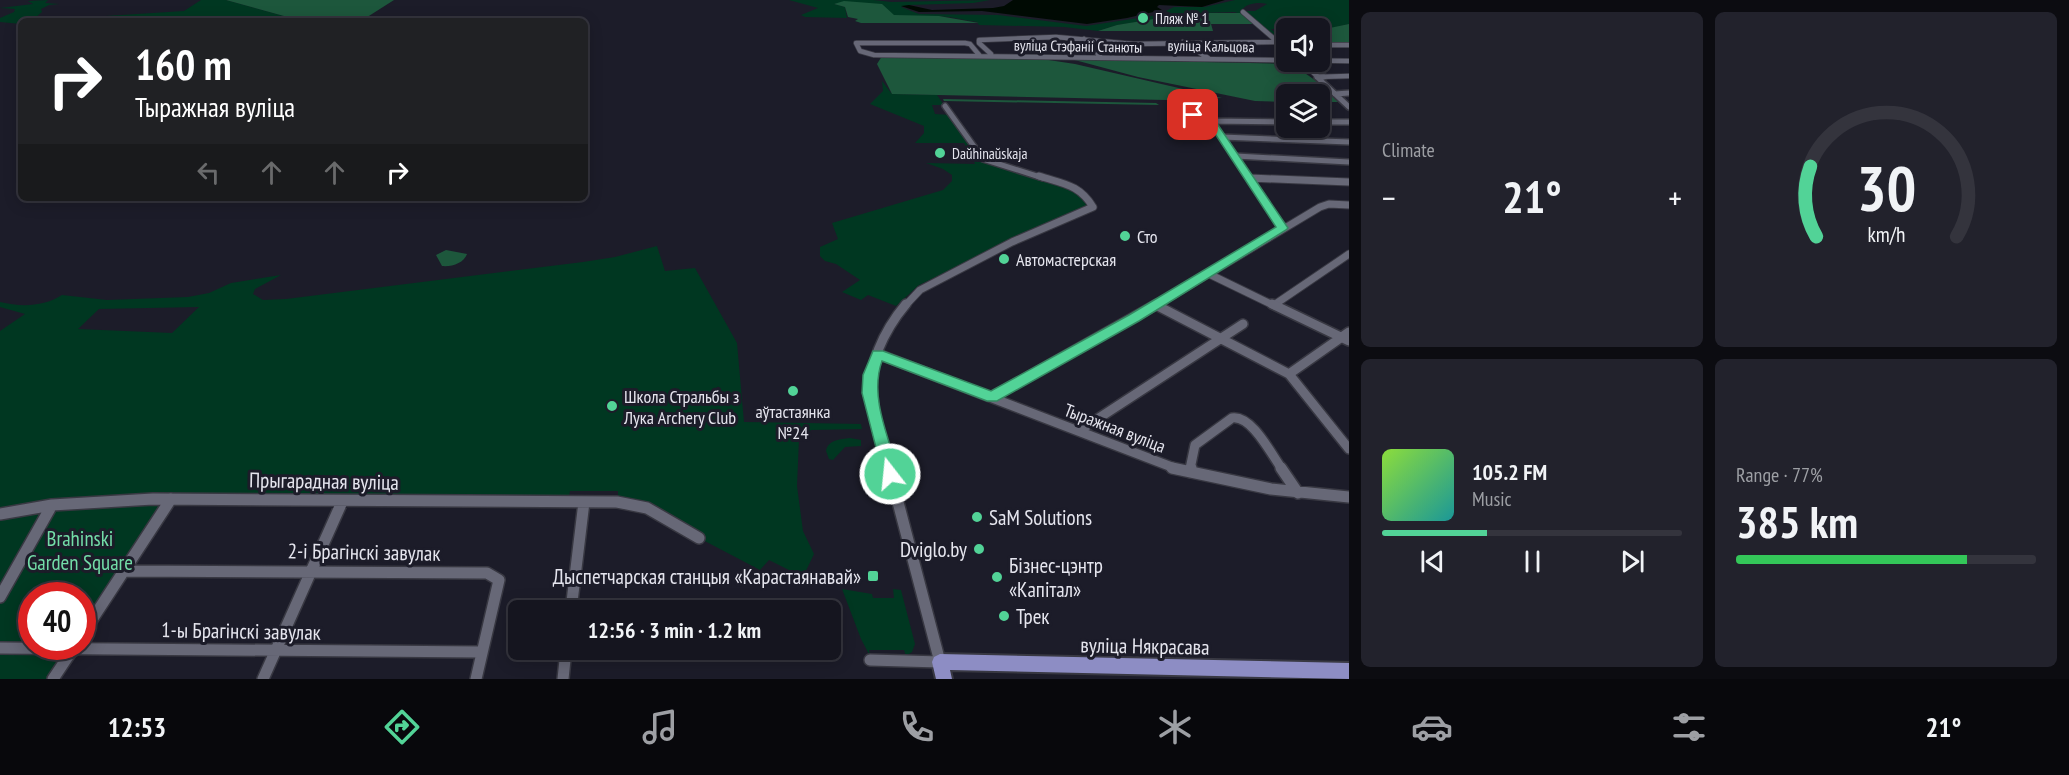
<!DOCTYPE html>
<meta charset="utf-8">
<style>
body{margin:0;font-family:"PT Sans Narrow",sans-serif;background:#22222c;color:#f1f3f6;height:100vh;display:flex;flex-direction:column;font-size:22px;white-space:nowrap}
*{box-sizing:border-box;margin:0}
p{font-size:20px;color:#9d9fa4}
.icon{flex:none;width:33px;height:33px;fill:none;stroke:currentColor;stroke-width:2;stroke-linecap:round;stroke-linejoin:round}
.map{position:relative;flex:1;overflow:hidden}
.drawer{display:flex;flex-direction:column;gap:12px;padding:12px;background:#0c0c11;width:720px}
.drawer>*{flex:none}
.hud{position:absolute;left:18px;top:18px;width:570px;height:183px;border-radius:9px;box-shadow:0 3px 15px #0003,0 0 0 2px #34343d;background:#202124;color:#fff;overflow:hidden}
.fabs{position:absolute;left:1276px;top:18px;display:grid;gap:12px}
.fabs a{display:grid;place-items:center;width:54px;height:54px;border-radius:9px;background:#15151f;box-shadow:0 3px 15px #0003,0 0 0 2px #34343d;font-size:30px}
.speed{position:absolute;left:18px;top:582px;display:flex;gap:12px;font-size:30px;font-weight:700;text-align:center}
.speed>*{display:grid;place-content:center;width:78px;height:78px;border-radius:50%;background:#15151f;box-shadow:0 3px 15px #0003,0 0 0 2px #34343d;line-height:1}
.speed .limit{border:9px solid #d22;background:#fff;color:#111}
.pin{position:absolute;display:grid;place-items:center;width:51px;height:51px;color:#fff;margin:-26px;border-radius:12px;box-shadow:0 3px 9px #0006}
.me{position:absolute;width:66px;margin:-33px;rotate:344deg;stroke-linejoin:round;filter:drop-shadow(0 0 4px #0008)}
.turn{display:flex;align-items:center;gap:21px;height:126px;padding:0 18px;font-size:27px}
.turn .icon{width:78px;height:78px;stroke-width:2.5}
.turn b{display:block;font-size:42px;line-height:51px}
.lanes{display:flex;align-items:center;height:57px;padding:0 18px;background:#0003;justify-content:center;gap:30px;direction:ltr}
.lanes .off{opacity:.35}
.big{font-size:45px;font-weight:800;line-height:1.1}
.drawer .tile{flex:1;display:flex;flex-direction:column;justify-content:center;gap:9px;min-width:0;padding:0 21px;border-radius:9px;background:#22222c}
.drawer .dial{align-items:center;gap:0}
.dial svg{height:156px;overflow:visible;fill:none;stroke:#34343d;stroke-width:7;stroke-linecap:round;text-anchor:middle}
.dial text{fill:#f1f3f6;stroke:none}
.song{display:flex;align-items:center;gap:18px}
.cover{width:72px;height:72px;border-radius:9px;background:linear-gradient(135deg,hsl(90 70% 55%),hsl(180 70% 35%))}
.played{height:6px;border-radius:3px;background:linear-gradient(90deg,#52d397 35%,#34343d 35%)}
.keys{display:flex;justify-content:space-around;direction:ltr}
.heat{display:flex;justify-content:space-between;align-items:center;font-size:33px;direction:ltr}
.charge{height:9px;border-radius:4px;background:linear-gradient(90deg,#34c759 77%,#34343d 0)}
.drawer .tiles{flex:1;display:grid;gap:12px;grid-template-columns:repeat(2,1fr)}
.trip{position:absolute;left:508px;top:600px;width:333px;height:60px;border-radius:9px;background:#15151f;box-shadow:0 3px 15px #0003,0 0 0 2px #34343d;font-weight:800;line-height:60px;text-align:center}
.tab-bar{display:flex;height:96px;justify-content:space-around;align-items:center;background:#08080c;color:#9d9fa4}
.tab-bar .icon{width:42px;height:42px}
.tab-bar .current{color:#52d397}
.tab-bar b{font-size:27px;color:#f1f3f6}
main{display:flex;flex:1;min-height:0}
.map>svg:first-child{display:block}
.green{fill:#003721;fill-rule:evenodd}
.forest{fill:#1d573c}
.water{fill:#000a03}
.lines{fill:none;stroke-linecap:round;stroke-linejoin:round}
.minor-far4-casing{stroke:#383842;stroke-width:6}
.minor-far3-casing{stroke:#383842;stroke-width:8}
.minor-far2-casing{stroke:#383842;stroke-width:9}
.minor-far1-casing{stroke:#383842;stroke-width:12}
.minor-casing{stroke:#383842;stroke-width:14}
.major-casing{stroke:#383842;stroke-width:4}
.minor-far4{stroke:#676877;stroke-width:4.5}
.minor-far3{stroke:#676877;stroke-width:5}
.minor-far2{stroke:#676877;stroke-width:7}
.minor-far1{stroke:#676877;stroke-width:9}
.minor{stroke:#676877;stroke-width:11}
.major{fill:#8d8dc4;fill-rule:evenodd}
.route{fill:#52d397;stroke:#358962;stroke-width:1.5}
.poi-dot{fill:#52d397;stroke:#1c1c29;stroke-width:2}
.labels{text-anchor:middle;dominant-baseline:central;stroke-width:6;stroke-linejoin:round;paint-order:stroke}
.far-poi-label{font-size:15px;fill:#e5e5ee;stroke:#1c1c29;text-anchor:start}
.far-street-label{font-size:15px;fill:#e5e5ee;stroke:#1c1c29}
.poi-label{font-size:18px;fill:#e5e5ee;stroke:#1c1c29;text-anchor:start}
.street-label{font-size:18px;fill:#e5e5ee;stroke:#1c1c29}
.near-street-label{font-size:21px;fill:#e5e5ee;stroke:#1c1c29}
.near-poi-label{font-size:21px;fill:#e5e5ee;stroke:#1c1c29;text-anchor:start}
.near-park-label{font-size:21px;fill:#73dda8;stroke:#1c1c29}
</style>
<main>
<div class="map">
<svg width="1349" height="679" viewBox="0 0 1349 679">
<rect width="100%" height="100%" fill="#1c1c29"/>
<path class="green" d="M48,0l-3,3 14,1 -10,1 -8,4 1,3 -7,6 8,2 141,-9 17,-11h25l76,21h-281v3l-21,-2v-4l14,-6 1,-3 -15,-1 33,-4 -5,-3z
M789,0h84l19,2 98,-2 -17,3 -64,2 -8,2 18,7 79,1 88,11 85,-13 -5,-2 8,-4h31l30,-7h114v24l-26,6 -52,-1 16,14 -8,-1 -33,-31h9l12,-7c-8,-2 -21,-1 -26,7l4,4 -11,-3 -33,1 -84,12 -19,6 -34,-4 -85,-2 -2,-3c-14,-2 -28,-6 -42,-6 -11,0 -22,1 -33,0 -27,-2 -38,-16 -68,-12l11,3 2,11 -42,-1 -4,-2 17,-7z
M882,81l10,13 45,1 7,10h-12l3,9 16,1 23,36 -7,-2 -3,-6h-49l9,-10v-7l-54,-22 13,-13z
M974,156l98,33 14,13v4l-167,79 -23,21 -28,-11 -7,5 -19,-8 18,-12 -24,-16 -11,-3 -5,-5v-9l18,-8 -6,-16 111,-33 9,-9v-6l-9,-6 -17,-6 49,1 -3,-7z
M657,246l8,25 30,-3 42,75 7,79 117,2 1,5 -51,1 -12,9 -2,47 6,45 11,23 -11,23 -34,-17 -9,10 -61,-32 -81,-37v-10h-48l-2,10 -396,-2 -89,136 -1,-39h-50v50l43,1 -22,32h-53v-348l25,-17 -25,-7v-5c21,5 43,5 62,-7l45,5 81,-3 21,-4 22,-10 50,-8 -26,14 -2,5 10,6 23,-1 297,-37 32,-5zM199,307l-27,26 -94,-4 21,-20z
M850,438l11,2v6l-16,1 -12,13 -4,-1 -3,-8c2,-11 14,-12 24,-13z
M842,589l30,5 1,4h21l-1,-9 8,1 14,54 -3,8 -6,4 -2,-6h-35l1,6 -9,-17z"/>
<path class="forest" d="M226,0h168l-33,21h-59z
M844,1l38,3 12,11 45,1 40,7h-118l-6,-2 3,-2 -10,-2 -3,-10 -11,-3z
M1210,13h30l15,11h-44l2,7h-115l19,-6 37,-6z
M1349,24v18l-29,1v-13z
M882,56l160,3 33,5 147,34 -56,2 -274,-6 -15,-30z
M1071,59l221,5 27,19 19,19h-18v-8h-33v8l-32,-1 -117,-24z
M943,99l213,4 3,2 -215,-4z
M446,250l21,4c-3,9 -15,13 -25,12l-6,-11z"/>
<path class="water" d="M1013,0h212l-23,7 -43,-2 -2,2 5,3 -35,8 -40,6 -105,-13 -63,1 -18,-6 8,-1 23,5 61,-2 11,-2z"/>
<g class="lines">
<defs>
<path id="minor-far4" d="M1243,12l44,38
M1084,39l16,17
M1183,42l25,16
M1320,45h29
M991,54l-12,-11v-3l77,-3 77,7 144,-2
M980,56l-10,-12 -5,-1h-109l4,8 14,4 475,6
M1302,62l17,16
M1317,77l32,-1"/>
<path id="minor-far3" d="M1317,77l32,30
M1317,77h7
M1335,94l14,-1
M945,106l38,53 60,19
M1190,115l21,6 76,1
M1211,121l38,57
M1320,122h29
M1222,137l127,5
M1236,156l113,6"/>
<path id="minor-far2" d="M1248,176l34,51
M1250,178l99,4
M1207,273l68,33
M1274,305l75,-51
M905,306l15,-16 92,-48 81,-35c-14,-23 -30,-23 -54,-31
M1155,306l165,-99 9,-3 20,1"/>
<path id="minor-far1" d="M1272,304l77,37
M1156,305l133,69 60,75
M878,354l299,115
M1289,374l60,-42
M992,397l165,-93
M1079,431l164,-107
M889,469c-6,-22 -14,-44 -18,-67 -6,-34 14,-73 35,-98
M1190,469l5,-24 37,-27c20,-3 39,36 50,51"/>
<path id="minor" d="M1172,468l99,21 78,8
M1281,468l17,25
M1190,472l1,-4
M0,514l52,-9 101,-6 464,3 30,6 52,30
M125,571l362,2 12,7 -23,99
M0,597l52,-92
M571,610l13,-108
M82,635l89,-136
M0,648l481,4
M870,660l70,2 -51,-194
M53,679l22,-33
M263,679l79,-177
M563,679l3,-29"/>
<path id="major" d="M940,654l409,9v16l-399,-9 2,9h-16l-4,-17 2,-5z"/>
</defs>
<use href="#minor-far4" class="minor-far4-casing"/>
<use href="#minor-far3" class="minor-far3-casing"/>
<use href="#minor-far2" class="minor-far2-casing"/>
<use href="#minor-far1" class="minor-far1-casing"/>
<use href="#minor" class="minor-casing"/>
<use href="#major" class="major-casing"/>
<use href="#minor-far4" class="minor-far4"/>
<use href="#minor-far3" class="minor-far3"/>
<use href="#minor-far2" class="minor-far2"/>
<use href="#minor-far1" class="minor-far1"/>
<use href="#minor" class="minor"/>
<use href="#major" class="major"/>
</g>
<path class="route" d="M1193,112l21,7 74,109 -2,2 -147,91 -142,80h-10l-105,-40c-13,36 7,77 17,113l-3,5 -6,2 -6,-2 -22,-86 1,-18 10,-24h10l108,40 138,-76 147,-88 -68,-104 -18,-6 -2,-2z"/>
<g class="poi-dot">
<circle cx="1143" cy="18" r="6"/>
<circle cx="940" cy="153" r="6"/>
<circle cx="1125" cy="236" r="6"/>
<circle cx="1004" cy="259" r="6"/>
<circle cx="793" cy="391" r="6"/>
<circle cx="612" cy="406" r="6"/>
<circle cx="977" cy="517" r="6"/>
<circle cx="979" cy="549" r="6"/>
<rect x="867" y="570" width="12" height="12" rx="3"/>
<circle cx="997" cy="577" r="6"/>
<circle cx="1004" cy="616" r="6"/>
</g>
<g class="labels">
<g class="far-poi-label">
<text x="1155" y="18">Пляж № 1</text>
<text x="952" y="153">Daŭhinaŭskaja</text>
</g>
<g class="far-street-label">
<text transform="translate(1078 46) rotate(1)">вуліца Стэфаніі Станюты</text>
<text transform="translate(1211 46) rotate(1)">вуліца Кальцова</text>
</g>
<g class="poi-label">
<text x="1137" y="236">Сто</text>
<text x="1016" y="259">Автомастерская</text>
<text x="624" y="396">Школа Стральбы з<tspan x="624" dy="21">Лука Archery Club</tspan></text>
<text x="793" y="411" text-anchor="middle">аўтастаянка<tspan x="793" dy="21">№24</tspan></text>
</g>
<g class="street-label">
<text transform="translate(1115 428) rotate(21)">Тыражная вуліца</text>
</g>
<g class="near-street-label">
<text transform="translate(324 481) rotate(1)">Прыгарадная вуліца</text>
<text transform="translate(364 552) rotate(1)">2-і Брагінскі завулак</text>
<text transform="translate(241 631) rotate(1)">1-ы Брагінскі завулак</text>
<text transform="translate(1145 646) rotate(1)">вуліца Някрасава</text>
</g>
<g class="near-poi-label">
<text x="989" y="517">SaM Solutions</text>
<text x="967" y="549" text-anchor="end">Dviglo.by</text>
<text x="1009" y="565">Бізнес-цэнтр<tspan x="1009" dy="24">«Капітал»</tspan></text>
<text x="861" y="576" text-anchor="end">Дыспетчарская станцыя «Карастаянавай»</text>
<text x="1016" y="616">Трек</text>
</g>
<g class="near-park-label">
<text x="80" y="538">Brahinski<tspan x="80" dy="24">Garden Square</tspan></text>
</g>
</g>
</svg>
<div class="fabs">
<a><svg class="icon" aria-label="sound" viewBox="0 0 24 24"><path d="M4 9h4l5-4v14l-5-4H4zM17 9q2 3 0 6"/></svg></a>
<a><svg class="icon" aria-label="layers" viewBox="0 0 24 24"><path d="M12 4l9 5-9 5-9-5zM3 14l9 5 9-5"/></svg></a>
</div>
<div class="speed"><div class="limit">40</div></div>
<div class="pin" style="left:1193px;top:115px;background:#d93025"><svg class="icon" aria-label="arrive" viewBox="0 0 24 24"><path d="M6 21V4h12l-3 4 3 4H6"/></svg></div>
<svg class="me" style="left:890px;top:474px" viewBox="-20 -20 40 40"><circle r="17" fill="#52d397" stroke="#fff" stroke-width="3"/><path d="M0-11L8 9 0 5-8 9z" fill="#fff"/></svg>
<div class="trip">12:56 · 3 min · 1.2 km</div>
<div class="hud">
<div class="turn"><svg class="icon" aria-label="right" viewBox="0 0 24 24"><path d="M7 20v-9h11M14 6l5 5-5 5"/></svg><div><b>160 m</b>Тыражная вуліца</div></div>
<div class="lanes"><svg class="icon off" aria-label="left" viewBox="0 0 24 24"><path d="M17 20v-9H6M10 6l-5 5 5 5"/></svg><svg class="icon off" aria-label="ahead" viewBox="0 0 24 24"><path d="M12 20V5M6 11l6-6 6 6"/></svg><svg class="icon off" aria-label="ahead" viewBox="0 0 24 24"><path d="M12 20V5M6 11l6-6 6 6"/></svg><svg class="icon" aria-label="right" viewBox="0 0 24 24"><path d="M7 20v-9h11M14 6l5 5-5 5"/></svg></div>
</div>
</div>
<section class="drawer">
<div class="tiles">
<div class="tile"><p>Climate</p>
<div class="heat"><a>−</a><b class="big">21°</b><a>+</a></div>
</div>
<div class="tile dial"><svg viewBox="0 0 100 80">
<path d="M14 69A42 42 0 1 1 86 69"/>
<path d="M14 69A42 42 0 0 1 11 33" stroke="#52d397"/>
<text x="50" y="56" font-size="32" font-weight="700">30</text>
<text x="50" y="72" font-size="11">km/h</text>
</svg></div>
<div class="tile">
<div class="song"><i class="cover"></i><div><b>105.2 FM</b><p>Music</p></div></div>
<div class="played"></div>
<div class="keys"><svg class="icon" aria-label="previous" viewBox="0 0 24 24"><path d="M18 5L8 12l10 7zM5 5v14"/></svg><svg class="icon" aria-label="pause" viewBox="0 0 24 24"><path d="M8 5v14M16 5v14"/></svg><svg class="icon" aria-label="next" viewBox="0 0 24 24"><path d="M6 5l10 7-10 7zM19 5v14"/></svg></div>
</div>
<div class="tile"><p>Range · 77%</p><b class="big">385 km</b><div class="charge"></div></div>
</div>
</section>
</main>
<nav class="tab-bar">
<b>12:53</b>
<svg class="icon current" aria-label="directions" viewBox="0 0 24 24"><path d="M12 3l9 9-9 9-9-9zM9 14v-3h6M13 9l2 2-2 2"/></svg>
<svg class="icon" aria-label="music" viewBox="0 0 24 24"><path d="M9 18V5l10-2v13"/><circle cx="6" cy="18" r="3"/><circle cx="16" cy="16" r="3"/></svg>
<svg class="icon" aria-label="phone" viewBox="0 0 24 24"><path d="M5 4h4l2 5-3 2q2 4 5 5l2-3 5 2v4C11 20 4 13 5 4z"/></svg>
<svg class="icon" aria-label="climate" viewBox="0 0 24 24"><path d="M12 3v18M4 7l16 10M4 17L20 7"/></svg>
<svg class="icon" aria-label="car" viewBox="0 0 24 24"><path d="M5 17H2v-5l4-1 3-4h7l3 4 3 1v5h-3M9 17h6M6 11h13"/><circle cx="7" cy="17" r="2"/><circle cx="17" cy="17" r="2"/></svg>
<svg class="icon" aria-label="filters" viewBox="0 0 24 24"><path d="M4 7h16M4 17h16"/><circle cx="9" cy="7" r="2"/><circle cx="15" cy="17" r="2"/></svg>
<b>21°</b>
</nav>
